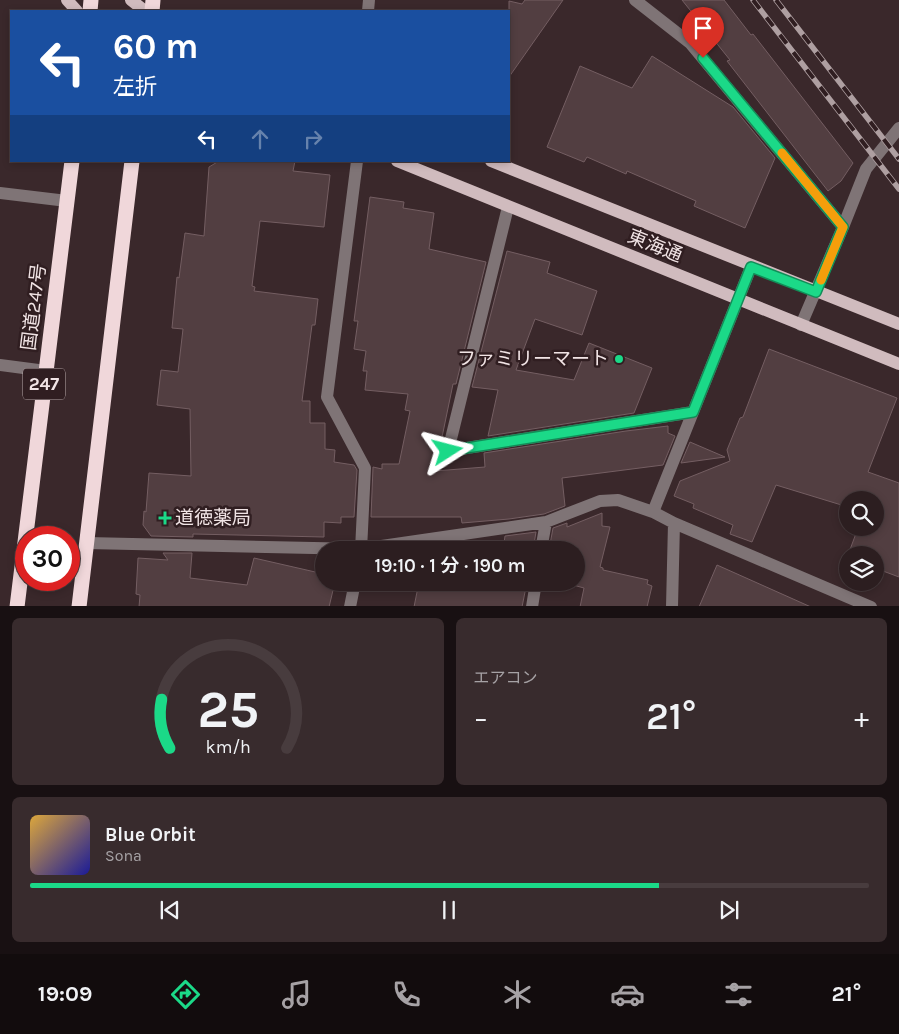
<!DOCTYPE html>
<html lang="ja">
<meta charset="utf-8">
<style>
body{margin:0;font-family:Karla,"Noto Sans JP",sans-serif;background:#382b2d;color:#f1f3f6;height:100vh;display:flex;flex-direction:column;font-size:19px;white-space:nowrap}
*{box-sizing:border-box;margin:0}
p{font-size:16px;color:#a6a2a5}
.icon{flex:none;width:28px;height:28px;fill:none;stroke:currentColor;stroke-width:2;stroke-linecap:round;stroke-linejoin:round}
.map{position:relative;height:606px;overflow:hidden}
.panel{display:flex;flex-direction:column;gap:12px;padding:12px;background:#181012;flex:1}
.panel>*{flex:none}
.banner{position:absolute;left:10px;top:10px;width:500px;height:152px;border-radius:0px;box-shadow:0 2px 8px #0003,0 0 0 1px #483c3e;background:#1a4fa0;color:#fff;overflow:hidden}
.controls{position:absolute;left:839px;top:491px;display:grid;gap:10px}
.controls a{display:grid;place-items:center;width:45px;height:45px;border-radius:50%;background:#2c1e20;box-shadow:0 2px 8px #0003,0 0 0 1px #483c3e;font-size:25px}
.speed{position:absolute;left:15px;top:526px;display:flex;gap:10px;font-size:25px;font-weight:700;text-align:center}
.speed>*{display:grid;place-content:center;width:65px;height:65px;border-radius:50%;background:#2c1e20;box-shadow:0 2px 8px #0003,0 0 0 1px #483c3e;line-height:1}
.speed .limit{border:8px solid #d22;background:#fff;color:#111}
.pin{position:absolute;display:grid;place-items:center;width:42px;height:42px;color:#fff;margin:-51px -21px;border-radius:50% 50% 50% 0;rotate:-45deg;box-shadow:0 0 5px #0007}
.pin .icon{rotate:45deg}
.me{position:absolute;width:55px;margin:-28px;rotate:81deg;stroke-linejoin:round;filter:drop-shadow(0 0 4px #0008)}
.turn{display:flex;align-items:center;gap:18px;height:105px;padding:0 20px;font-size:22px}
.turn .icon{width:65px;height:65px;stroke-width:2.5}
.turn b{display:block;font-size:35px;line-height:42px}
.lanes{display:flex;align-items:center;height:48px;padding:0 20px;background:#0003;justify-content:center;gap:25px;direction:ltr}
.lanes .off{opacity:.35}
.big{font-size:38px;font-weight:600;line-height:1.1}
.panel .tile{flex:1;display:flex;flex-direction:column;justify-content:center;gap:8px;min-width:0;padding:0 18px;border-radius:8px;background:#382b2d}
.panel .dial{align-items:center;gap:0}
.dial svg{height:130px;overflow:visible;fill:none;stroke:#483c3e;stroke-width:7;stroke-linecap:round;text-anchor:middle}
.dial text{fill:#f1f3f6;stroke:none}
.song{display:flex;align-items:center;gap:15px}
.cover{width:60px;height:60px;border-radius:8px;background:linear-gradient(135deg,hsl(40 70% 55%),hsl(240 70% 35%))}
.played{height:5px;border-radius:2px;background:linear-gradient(90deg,#1bd988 75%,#483c3e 75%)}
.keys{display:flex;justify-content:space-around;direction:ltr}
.heat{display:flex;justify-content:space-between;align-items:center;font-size:28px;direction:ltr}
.panel .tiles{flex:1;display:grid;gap:12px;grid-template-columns:1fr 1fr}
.tile:last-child{grid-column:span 2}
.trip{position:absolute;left:315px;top:541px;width:270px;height:50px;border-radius:25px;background:#2c1e20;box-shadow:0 2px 8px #0003,0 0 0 1px #483c3e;font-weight:600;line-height:50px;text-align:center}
.menu{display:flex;height:80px;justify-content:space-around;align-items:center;background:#120c0d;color:#a6a2a5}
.menu .icon{width:35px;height:35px}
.menu .active{color:#1bd988}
.menu b{font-size:22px;color:#f1f3f6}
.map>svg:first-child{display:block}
.building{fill:#523e41;stroke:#745e62}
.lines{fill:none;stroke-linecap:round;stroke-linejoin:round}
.minor{stroke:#7f7476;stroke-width:12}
.major{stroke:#d0bbbe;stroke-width:12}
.highway{stroke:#f0d7da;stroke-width:15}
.rail-casing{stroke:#ae9fa1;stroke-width:5.5}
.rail{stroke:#301e21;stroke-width:4;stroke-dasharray:11;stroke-linecap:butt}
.route-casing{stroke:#128d58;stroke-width:12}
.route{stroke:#1bd988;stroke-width:9}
.slow{stroke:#f59e0b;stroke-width:9}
.poi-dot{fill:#1bd988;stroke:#301e21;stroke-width:2}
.labels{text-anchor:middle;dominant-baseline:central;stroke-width:5;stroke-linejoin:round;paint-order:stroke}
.shield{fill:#301e21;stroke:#b7a9aa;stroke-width:1}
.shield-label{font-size:18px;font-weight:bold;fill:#f1e4e5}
.street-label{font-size:19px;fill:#f1e4e5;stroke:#301e21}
.poi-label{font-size:19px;fill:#f1e4e5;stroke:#301e21;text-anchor:end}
</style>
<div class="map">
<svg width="899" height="607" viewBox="0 0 899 607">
<rect width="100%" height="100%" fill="#3a282b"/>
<path class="building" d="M525,0h38l-54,77v-76l13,3z
M682,0h42l27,35 2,-1 100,129 -12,18 -13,10 -101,-130 3,-1z
M652,56l81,51 42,51 -30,70 -51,-22 2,-5 -69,-30 -1,3 -39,-17 -3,5 -37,-15 33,-81 52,22z
M219,161h76l-2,10 37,4 -6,52 -64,-6 -8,65 3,1 -1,4 64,8 -3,26h-3l-10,76h8v22h15v26l10,1 -1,12 20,3 3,5 -3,47h-13v6l-17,-1v15l-131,-3v3l-42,-1 -8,-11 1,-14 2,1 3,-39 42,3 -1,-67 -33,-4 4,-35 17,2 5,-43 -11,-1 5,-51 2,1 6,-45 19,3 5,-69z
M370,197l34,5 -1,6 31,5 -5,36 57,13 -30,122h-3l-18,87 50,-4 -1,-14 142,-22 42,-5v7l7,3 -12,29 -101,13 3,28 -21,8 -35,5 -47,4 -1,-6h-90l2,-50 9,2v-5h17l11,-53 -5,-1 3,-16 -43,-4 2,-19h-4l3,-20 -12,-2 4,-28h-4z
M507,251l43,11 -3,11 50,18 -15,44 -47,-16 -19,51 58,10 15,-37 63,25 -18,45 -146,23 10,-46 -26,-3z
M769,349l128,49 -29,74 31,11v94l-24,-9v-13h-27l10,-27h17v-28h-27v7l-72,-22 -24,57 -22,-8 3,-9 -40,-17 1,-4 -20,-8 6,-15 50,-20 -3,-11 13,-32 3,-1z
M690,442l35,15 -44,6z
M602,513v13l8,1 -10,40 3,1v2l45,10 -1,4 5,2 -5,21h-67l4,-19 -22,-6h14v-32h-27l4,-22 14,-5v4z
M536,532l-3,18h-30l2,-14z
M163,553h29l-2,25 57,7 7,-27 70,16v8h11l-6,25h-190l1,-12 -4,-1 2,-36 30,2z
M848,558v20l-8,-2z
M717,565l94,42h-112z
M419,582h108l-5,25h-108z"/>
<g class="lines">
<path class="minor" d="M635,0l55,43 153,184 -42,98
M368,11l1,-11
M357,161l-30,236 38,71 -4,82
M0,193l67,8
M508,207l-60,244 245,-39
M843,227l23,-58 33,-41
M0,365l46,6
M653,512l98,-245
M87,543l274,6 185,-27 54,-21 18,-1 35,12 21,11
M541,550l5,-28
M350,607l5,-25
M532,607l4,-25
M672,607l2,-84 197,84"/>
<path class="major" d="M67,0l10,11
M131,0l14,11
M397,161l502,203
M491,161l408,163"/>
<path class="highway" d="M90,11l1,-11
M152,11l1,-11
M17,607l55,-446
M79,607l53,-446"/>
<defs>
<path id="rail" d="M753,0l146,189
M776,0l123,159"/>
</defs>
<use href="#rail" class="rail-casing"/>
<use href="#rail" class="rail"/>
</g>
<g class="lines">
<defs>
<path id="route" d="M448,451l245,-39 58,-145 65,25 27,-65 -140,-169"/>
</defs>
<use href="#route" class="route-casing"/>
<use href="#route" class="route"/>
<path class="slow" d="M782,153l61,74 -22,53"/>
</g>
<g class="poi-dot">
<circle cx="619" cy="359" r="5"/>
<path d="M162.5 510.5h5v5h5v5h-5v5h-5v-5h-5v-5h5z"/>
</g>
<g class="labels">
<rect class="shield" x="23" y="368.5" width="42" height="31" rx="4"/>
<g class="shield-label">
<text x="44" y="384">247</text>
</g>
<g class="street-label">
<text transform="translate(655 246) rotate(22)">東海通</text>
<text transform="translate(34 307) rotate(-83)">国道247号</text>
</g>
<g class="poi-label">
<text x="609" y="359">ファミリーマート</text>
<text x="175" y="518" text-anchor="start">道徳薬局</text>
</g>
</g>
</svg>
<div class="controls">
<a><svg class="icon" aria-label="search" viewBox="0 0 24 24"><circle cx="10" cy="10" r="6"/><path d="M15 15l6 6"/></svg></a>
<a><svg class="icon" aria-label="layers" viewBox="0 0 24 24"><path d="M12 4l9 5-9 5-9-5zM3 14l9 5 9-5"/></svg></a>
</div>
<div class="speed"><div class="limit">30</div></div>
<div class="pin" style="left:703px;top:58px;background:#d93025"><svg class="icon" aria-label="arrive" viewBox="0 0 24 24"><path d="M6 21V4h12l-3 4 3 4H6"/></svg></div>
<svg class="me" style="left:448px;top:451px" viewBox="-20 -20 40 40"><path d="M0-17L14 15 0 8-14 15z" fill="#1bd988" stroke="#fff" stroke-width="4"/></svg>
<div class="trip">19:10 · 1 分 · 190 m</div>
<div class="banner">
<div class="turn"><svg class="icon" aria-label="left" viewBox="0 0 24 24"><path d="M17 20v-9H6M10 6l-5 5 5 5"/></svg><div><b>60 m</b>左折</div></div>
<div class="lanes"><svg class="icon" aria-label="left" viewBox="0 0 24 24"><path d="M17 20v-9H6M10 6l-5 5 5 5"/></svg><svg class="icon off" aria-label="ahead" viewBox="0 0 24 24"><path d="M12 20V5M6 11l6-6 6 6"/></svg><svg class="icon off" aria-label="right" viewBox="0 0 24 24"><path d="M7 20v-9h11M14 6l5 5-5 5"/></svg></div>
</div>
</div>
<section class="panel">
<div class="tiles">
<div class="tile dial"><svg viewBox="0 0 100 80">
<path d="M14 69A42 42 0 1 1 86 69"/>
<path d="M14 69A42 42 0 0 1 9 39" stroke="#1bd988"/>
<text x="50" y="56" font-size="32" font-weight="700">25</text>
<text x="50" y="72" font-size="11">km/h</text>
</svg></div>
<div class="tile"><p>エアコン</p>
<div class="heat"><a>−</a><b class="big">21°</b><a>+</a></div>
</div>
<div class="tile">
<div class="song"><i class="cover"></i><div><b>Blue Orbit</b><p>Sona</p></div></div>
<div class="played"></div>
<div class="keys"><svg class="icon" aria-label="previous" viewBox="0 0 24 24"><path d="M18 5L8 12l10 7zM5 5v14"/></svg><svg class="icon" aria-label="pause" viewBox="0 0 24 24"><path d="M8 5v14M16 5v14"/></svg><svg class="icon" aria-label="next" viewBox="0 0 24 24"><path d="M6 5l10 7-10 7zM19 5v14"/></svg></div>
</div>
</div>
</section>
<nav class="menu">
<b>19:09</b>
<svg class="icon active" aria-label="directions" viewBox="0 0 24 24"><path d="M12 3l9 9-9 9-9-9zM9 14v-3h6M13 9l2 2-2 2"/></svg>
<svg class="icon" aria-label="music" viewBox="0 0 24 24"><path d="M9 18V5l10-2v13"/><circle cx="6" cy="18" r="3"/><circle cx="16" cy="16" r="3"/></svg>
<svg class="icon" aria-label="phone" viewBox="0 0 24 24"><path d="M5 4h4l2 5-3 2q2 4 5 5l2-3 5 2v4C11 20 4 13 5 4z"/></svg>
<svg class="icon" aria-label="climate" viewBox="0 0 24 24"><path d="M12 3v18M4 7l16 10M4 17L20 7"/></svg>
<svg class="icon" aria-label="car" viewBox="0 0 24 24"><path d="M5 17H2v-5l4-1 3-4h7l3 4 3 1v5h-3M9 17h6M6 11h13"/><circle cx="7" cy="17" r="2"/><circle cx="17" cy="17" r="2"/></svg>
<svg class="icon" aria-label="filters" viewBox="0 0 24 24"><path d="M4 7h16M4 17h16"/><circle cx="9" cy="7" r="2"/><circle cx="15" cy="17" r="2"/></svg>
<b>21°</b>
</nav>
